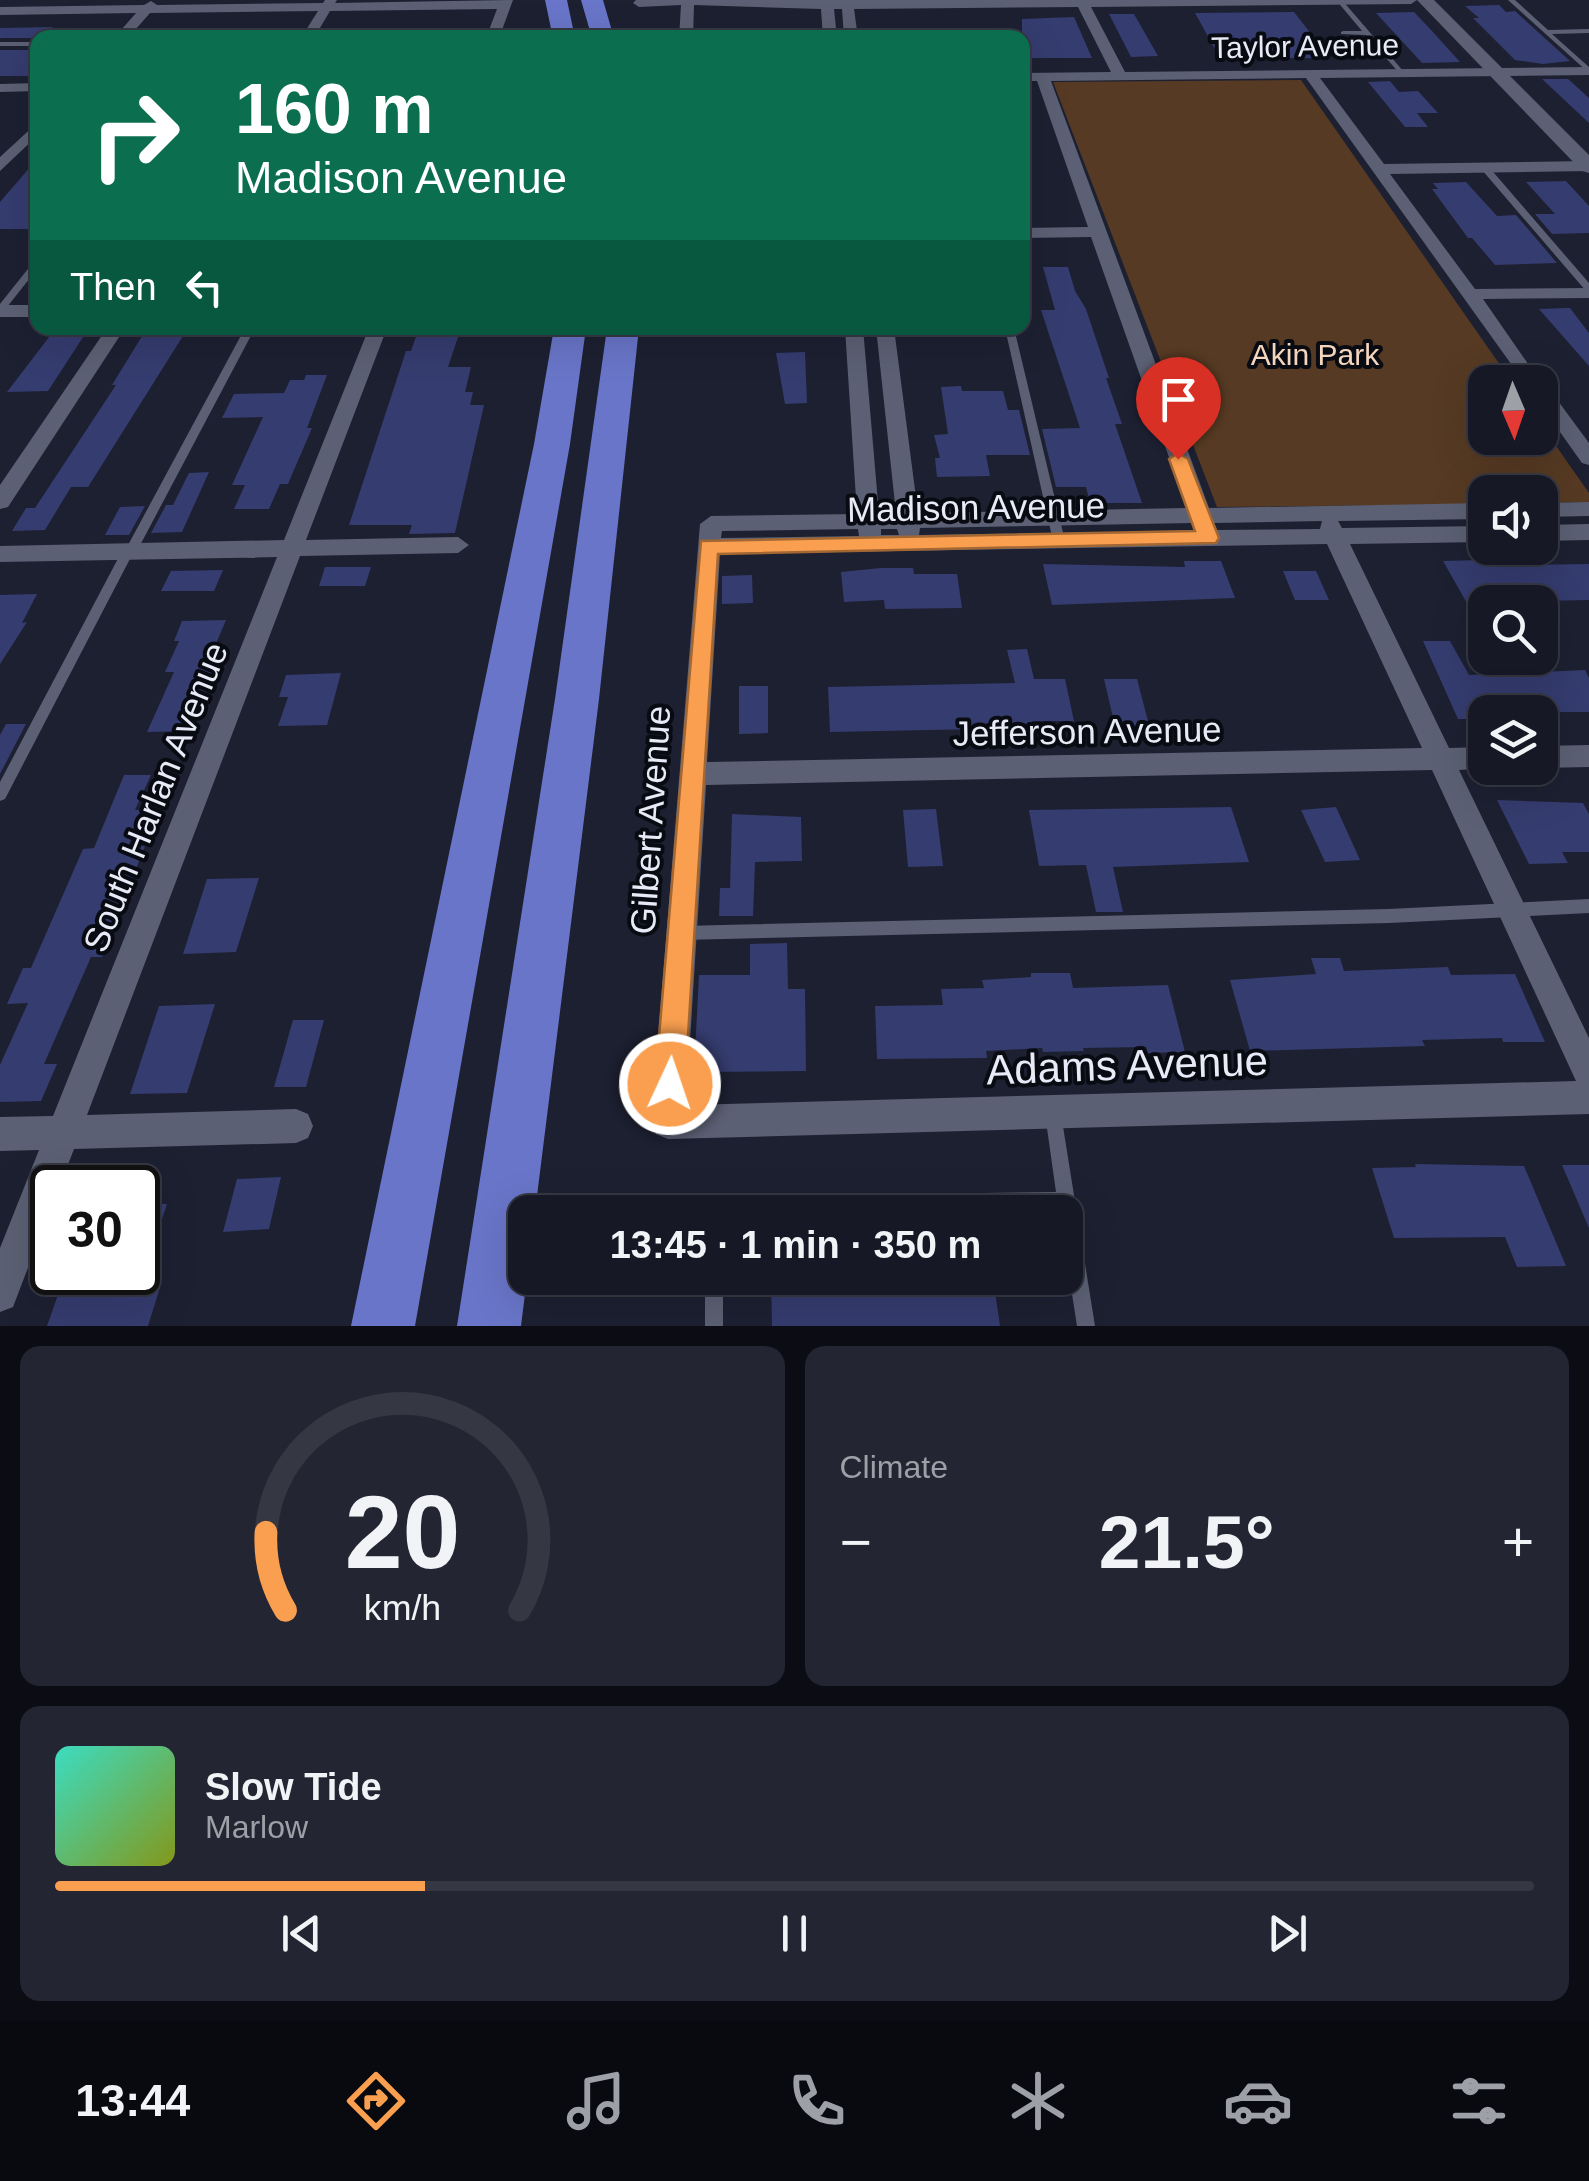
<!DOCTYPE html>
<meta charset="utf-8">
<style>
body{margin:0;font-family:Helvetica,sans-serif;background:#232532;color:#f1f3f6;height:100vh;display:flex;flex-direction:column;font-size:38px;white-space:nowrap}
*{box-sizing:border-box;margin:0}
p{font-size:32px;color:#9ea0a7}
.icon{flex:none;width:55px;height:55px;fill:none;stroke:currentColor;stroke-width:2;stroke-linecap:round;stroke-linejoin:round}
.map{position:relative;height:1326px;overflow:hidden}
.details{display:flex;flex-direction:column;gap:20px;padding:20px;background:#0c0d14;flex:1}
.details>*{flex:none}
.top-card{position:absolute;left:30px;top:30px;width:1000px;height:305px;border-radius:20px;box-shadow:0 10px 40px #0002,0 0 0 2px #353742;background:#0b6e4f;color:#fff;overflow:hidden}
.needle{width:65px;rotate:178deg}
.buttons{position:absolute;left:1468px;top:365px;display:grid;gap:20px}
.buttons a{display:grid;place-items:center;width:90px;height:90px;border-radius:20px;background:#161825;box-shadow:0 10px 40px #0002,0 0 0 2px #353742;font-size:50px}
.speed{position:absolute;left:30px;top:1165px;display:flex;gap:20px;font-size:50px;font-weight:700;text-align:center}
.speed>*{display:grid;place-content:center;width:130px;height:130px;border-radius:50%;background:#161825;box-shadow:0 10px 40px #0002,0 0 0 2px #353742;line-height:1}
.speed .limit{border:5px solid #111;border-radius:15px;background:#fff;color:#111}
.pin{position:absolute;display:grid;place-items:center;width:85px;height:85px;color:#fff;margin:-102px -42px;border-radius:50% 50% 50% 0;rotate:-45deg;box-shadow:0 0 10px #0007}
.pin .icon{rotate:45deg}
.me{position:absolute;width:110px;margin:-55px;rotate:3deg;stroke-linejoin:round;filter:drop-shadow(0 0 8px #0008)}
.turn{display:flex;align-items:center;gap:35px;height:210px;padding:0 40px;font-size:45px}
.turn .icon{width:130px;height:130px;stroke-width:2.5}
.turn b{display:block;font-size:70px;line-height:85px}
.then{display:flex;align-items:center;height:95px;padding:0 40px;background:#0003;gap:20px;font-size:38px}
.big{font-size:75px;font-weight:800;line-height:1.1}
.details .tile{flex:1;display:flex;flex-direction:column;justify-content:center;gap:15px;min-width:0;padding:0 35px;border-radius:20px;background:#232532}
.details .dial{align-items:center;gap:0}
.dial svg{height:260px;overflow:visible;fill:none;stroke:#353742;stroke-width:7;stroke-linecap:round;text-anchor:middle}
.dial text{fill:#f1f3f6;stroke:none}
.song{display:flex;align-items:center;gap:30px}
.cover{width:120px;height:120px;border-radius:15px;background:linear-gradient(135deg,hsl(170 70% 55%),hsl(70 70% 35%))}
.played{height:10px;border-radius:5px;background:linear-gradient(90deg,#fa9f4f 25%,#353742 25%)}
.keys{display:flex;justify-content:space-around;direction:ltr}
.heat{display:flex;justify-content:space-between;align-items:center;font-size:55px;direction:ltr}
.details .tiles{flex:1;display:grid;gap:20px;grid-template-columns:1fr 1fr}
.tile:last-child{grid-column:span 2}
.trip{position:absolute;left:508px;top:1195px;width:575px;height:100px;border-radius:20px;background:#161825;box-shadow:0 10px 40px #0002,0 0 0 2px #353742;font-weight:800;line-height:100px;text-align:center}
.tab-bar{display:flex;height:160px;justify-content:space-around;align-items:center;background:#090a0f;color:#9ea0a7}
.tab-bar .icon{width:70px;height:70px}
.tab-bar .active{color:#fa9f4f}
.tab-bar b{font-size:45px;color:#f1f3f6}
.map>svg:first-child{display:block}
.green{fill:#563a23}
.building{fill:#353c6f}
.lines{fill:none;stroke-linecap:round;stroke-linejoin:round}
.service{fill:#5c6074;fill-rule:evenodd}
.minor{fill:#5c6074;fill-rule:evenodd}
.tertiary{fill:#5c6074;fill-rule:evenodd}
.trunk{fill:#6975c8;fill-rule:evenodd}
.route{fill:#fa9f4f;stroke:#a26733;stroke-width:2.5}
.labels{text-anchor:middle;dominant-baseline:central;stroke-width:8;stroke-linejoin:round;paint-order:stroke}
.far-street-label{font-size:30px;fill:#e8ebf7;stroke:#090b12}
.far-park-label{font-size:30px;fill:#f4d5be;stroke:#090b12}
.street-label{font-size:35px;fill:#e8ebf7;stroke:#090b12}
.near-street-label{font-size:42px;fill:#e8ebf7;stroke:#090b12}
</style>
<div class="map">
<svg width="1589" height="1326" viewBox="0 0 1589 1326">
<rect width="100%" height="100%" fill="#1d2031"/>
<path class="green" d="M1301,80l211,302h-27v56h55v-15l49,70v9l-49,1v-11h-55v12l-268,3 -164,-425z"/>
<path class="building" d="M1499,5l7,7 9,-1 55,50 -27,3 -28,-4 -42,-42h6l-14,-12z
M1294,12l36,46h-110l-25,-45z
M1414,12l18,19 28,31 -38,1 -46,-50z
M1109,14h25l24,42 -27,1z
M1074,17l18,41h-70v-39z
M53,27l-11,11h-42v-10z
M0,50h38v26h-38z
M1542,79h26l21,19v25z
M1390,81l9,11 19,-1 20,22h-21l11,14h-23l-37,-45z
M38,158v71h-38v-27z
M1566,181l23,25v27l-37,1 -17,-20h20l-29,-32z
M1466,182l31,34 19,-1 41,48 -62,2 -23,-27h-4l-36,-49h6l-5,-6z
M1043,267h25l7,24 11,18 23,69h-3l16,46h-7l27,79h-52l-4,-16h-30l-14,-58 38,-1 -39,-118h14z
M1565,308h5l19,25v33l-50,-57z
M56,328h33l-41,63 -41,1z
M147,328h41l-100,159h-17l-26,43 -33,1 14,-23h9l81,-123h-4z
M419,328h42l-13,39h23l-6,25h8l-3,13h14l-29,128 -46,1 3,-9h-63l57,-174h5z
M805,352l2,51 -22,1 -9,-51z
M306,375h21l-20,53h5l-24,56h-8l-11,25h-35l11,-24h-13l31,-68 -41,1 12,-24 50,-1 6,-13h14z
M961,386l1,5h41l5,19h11l11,45h-44l4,21 -53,1 -2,-19h5l-6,-23 14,-1 -7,-47z
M209,472l-27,60 -31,1 15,-28h7l16,-32z
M145,506l-16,29h-24l15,-28z
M1521,559l3,6 65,-1v36l-104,2v33l-42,-74z
M1184,561h37l14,37 -183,7 -9,-41 142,3z
M325,567h46l-6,19h-46z
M881,568h32l1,6h43l5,34 -77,1 -1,-9 -40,2 -3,-30z
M223,570l-9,21h-53l10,-20z
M1283,571h33l13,29h-34z
M752,575l1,28 -31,1v-28z
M37,594l-15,29 5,-1 -27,42v-69z
M226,620l-11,26h8l-31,85 -45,1 27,-60h-9l14,-31h-5l8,-20z
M1423,641h27l19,34 116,-5 4,8v34h-104v7h-27z
M1027,649l7,30h31l9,42h-42l1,7 -203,4 -2,-45 187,-4 -8,-33z
M341,673l-14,52 -49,1 10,-29h-9l7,-22z
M1104,679h33l12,46 -34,1z
M739,686h29v47l-29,1z
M6,724h20l-26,50v-39z
M124,775h27l-16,35h7l-14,37 17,-1 -43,111h-11l-47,107h13l-16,37 -41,1v-37l28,-62 -21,1 16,-36h8l52,-119 11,-1z
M1497,800l86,3 6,11v38h-27l6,11 -39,1z
M1231,807l18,55 -136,5 10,45h-27l-10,-47 -47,1 -10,-56z
M1336,807l24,53 -35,2 -24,-52z
M936,809l7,57 -35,1 -5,-57z
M732,814l69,3 1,44 -47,1 -2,54h-34l1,-28h10z
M259,878l-23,74 -53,2 24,-75z
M787,943l1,46h17l1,82 -112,1 5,-97h51v-31z
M1311,958h29l4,13 104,-4 3,8 64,-1 30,68h-42l-1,-4 -80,2 3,6 -175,5 -20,-71 86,-6z
M1031,973h39l3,15 95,-3 17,67 -37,1 -2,-6 -63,1 1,3 -41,1 -1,-4 -56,3 1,7 -110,1 -2,-53 68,-1 -2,-16 43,-1 -2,-8 49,-3z
M215,1004l-28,89 -57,1 29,-88z
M293,1020h31l-18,67h-32z
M1415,1164l109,2 42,100 -49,1 -12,-30 -111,1 -22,-70 44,-1z
M1562,1165h27v63z
M281,1177l-12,52 -46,3 14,-53z
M138,1204h29l-26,78 21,-1 -14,45h-101l19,-54h72z
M771,1278h222l7,48h-228z"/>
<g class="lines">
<path class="service" d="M1336,0h6l62,72v2h-4l-34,-39 -25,-1v-2l2,-1h19z
M1508,0h7l33,30 41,-1v4l-37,1 37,33v6z
M0,42h38v4h-38z
M1482,166h6l101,117v9l-3,-1 -104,-121z
M35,260h3v8l-35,44 -3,1v-9z
M245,328h10l-118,223 -5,4 -127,244 -5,2v-19l122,-231 5,-4z
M1005,328h9l51,213 -6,4 -6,-4z
M1589,899v14l-200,10 -707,17 -5,-2 -3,-5 3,-5 5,-2 707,-17z
M1053,1106l6,2 2,6 34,212h-18l-12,-77v-37h-6v-2l-353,2 3,-12 6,-3 341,-5 -11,-78 2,-6z
M705,1278h18v48h-18z"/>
<path class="minor" d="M325,0h12l-2,3 178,-3 -14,38h-13l11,-29 -167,2 -16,27h-13l17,-27 -168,2 -22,25h-14l22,-25 -136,2v-8l144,-2 7,-4 6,4 166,-2z
M636,0h781l-6,4 -320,3 34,65 464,-5v8l-269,3 64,86 205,-3v10l-199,3 85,115 114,-1v10l-106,1 59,85 5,2 42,57v22l-7,-2 -42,-59v-22h-16l-218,-304 -255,3 158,427 276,-5v16l-147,2 4,7 143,-2v16l-135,2 99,204 36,-1v21h4l-30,2 130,268v76l-921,25 -12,-5 -5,-12 49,-598 11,-8 146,-2 -12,-186h18l16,186 17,-1 -20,-185h18l24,185 269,-5 -96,-271 -69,1v-10l66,-1 -51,-146h-15v-8l89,-1 -33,-65 -224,2 4,29h-14l-2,-29h-8l3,29h-14l-2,-29 -127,-4 -1,33h-14l2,-33 -42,2 -6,-4zM1322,521l-2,8 -105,1 -1,-7zM1192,523l3,8 -276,4 1,-7zM858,529l1,7 -138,2 1,-7zM881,529h16l2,6h-18zM1327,544l95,204 -715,14 13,-208zM1432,770l144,311 -890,24 20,-320z
M38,83v8l-38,1v-8z
M38,122v13l-38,36v-14z
M0,305h38v12h-38z
M107,328h18l-117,179 -8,2v-24z
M369,328h18l-81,212 152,-3 11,8 -11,8 -158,3 -213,559 209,-6 12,5 5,12 -5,12 -12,5 -222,6 -15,39h-7v17l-39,102 -13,5v-64l39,-98 -39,1v-34l53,-1 224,-559 -277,5v-16l284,-6z
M1589,502v14l-49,1v-14z
M1589,524v16l-49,1v-16z
M1589,745v22l-49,1h-1l1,-22z"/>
<path class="tertiary" d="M1417,0h17l155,155v18l-7,-2z"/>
<path class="trunk" d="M545,0h22l8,38h-22z
M581,0h22l11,38h-22z
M554,328h32l-16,116 -155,882h-64l183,-882z
M607,328h32l-40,371 -64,513h-10l2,66 -6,48h-64l98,-627z"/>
</g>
<path class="route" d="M1178,453l10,6 31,79 -3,5 -498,11 -33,530 -4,11 -11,4 -11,-4 -4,-11 46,-543 494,-10 -26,-72z"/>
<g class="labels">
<g class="far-street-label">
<text transform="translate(1305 46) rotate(-1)">Taylor Avenue</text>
</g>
<g class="far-park-label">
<text x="1315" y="354">Akin Park</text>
</g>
<g class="street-label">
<text transform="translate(976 507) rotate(-1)">Madison Avenue</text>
<text transform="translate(1087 731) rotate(-1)">Jefferson Avenue</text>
<text transform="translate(155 797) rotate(-68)">South Harlan Avenue</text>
<text transform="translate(650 820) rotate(-86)">Gilbert Avenue</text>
</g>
<g class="near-street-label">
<text transform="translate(1127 1065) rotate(-2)">Adams Avenue</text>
</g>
</g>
</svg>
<div class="buttons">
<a><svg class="needle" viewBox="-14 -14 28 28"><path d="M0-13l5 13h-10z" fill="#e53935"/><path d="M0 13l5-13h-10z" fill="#9ea0a7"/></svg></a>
<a><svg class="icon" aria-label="sound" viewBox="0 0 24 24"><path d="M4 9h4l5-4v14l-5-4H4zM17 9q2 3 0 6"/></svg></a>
<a><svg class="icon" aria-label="search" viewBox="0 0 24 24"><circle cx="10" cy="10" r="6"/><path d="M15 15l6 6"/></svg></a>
<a><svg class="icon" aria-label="layers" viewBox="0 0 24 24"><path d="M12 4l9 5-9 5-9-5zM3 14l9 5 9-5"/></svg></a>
</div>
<div class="speed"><div class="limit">30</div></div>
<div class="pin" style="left:1178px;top:459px;background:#d93025"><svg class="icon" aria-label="arrive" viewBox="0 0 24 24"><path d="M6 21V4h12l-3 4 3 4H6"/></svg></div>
<svg class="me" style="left:670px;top:1084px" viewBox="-20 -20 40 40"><circle r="17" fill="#fa9f4f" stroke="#fff" stroke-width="3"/><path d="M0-11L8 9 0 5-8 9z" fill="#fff"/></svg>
<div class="trip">13:45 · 1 min · 350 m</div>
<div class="top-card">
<div class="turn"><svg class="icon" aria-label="right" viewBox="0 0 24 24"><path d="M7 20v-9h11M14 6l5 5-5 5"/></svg><div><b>160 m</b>Madison Avenue</div></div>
<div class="then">Then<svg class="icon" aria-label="left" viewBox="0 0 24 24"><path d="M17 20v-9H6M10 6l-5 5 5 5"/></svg></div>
</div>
</div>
<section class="details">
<div class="tiles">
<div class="tile dial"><svg viewBox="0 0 100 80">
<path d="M14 69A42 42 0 1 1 86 69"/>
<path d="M14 69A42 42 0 0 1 8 45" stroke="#fa9f4f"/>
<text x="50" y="56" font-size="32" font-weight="700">20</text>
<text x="50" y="72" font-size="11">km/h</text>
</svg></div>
<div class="tile"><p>Climate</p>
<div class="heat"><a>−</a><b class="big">21.5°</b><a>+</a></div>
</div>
<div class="tile">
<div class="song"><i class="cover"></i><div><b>Slow Tide</b><p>Marlow</p></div></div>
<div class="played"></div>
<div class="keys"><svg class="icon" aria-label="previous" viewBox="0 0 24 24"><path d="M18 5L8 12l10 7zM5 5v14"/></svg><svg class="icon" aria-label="pause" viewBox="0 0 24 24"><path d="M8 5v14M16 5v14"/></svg><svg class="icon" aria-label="next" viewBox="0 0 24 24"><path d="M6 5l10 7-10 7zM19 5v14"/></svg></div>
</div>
</div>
</section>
<nav class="tab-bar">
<b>13:44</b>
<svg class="icon active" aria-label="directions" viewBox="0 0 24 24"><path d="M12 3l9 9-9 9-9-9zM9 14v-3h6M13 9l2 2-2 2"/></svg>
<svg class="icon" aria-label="music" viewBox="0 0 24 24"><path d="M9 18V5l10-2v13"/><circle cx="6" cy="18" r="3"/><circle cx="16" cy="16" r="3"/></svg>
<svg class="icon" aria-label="phone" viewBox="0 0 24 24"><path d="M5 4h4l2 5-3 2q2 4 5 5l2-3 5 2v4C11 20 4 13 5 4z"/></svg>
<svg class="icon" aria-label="climate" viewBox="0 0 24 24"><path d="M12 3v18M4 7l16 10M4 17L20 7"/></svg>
<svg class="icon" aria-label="car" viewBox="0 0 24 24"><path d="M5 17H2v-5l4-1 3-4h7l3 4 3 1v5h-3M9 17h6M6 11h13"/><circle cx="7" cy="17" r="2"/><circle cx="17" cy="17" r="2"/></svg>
<svg class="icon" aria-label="filters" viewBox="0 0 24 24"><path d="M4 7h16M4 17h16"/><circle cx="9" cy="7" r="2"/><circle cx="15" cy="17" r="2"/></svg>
</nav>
